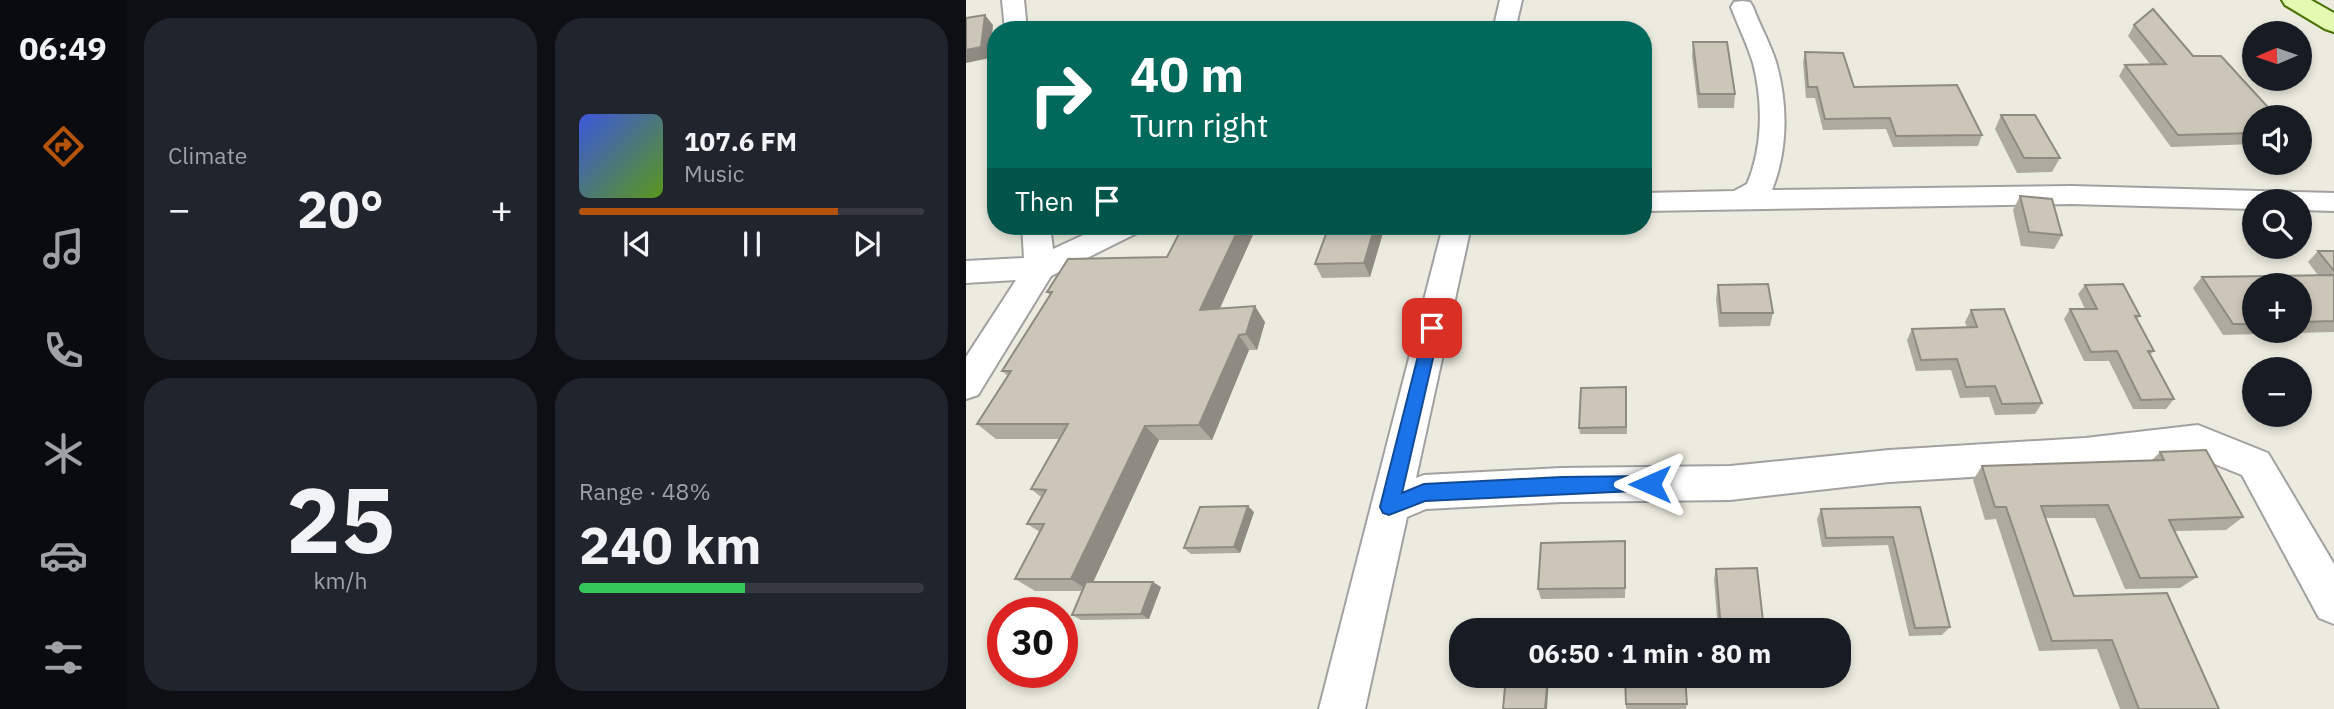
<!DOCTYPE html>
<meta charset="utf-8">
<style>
body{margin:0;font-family:"IBM Plex Sans",sans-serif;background:#20242c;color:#f1f3f6;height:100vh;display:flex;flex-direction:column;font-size:26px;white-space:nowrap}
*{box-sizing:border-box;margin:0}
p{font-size:23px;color:#9ea1a6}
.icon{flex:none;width:38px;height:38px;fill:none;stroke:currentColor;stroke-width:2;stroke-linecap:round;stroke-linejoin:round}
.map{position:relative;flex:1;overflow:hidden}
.details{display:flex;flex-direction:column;gap:18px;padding:18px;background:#0d0f14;width:840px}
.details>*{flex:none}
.top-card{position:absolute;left:21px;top:21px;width:665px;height:214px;border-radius:28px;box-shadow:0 4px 10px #0003;background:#00695c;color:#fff;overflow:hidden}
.needle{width:46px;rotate:268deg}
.tools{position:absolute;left:1276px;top:21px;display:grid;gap:14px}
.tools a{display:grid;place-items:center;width:70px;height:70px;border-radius:50%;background:#171b24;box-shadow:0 4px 10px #0003;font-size:35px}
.speed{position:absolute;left:21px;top:597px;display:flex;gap:14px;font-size:35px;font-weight:700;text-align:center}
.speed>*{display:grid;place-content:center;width:91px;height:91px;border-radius:50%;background:#171b24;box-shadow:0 4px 10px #0003;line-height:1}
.speed .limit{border:10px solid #d22;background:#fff;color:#111}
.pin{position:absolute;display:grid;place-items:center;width:60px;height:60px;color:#fff;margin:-30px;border-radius:14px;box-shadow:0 4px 10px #0006}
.me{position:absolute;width:77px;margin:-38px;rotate:270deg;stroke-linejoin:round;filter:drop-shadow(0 0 5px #0008)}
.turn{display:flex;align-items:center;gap:24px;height:147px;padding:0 28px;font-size:32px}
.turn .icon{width:91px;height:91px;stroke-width:2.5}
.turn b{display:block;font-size:49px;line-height:60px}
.then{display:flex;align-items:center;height:66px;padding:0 28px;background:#0003;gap:14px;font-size:26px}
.big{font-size:52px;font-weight:700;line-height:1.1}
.details .card{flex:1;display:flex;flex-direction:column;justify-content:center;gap:10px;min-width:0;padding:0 24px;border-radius:28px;background:#20242c}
.details .dial{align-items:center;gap:0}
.dial b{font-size:91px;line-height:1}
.song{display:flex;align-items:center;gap:21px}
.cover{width:84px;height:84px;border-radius:10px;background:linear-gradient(135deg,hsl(230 70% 55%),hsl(90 70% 35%))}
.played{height:7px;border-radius:4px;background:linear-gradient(90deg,#b45309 75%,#363941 75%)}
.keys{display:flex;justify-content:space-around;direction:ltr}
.heat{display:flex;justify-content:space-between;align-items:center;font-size:38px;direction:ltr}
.charge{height:10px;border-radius:5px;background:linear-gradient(90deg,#34c759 48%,#363941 0)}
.details .tiles{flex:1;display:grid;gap:18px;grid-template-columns:repeat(2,1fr)}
.trip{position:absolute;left:483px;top:618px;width:402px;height:70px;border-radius:28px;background:#171b24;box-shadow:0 4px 10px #0003;font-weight:700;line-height:70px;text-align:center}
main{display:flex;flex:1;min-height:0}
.menu{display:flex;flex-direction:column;width:126px;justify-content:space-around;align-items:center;background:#090b0e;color:#9ea1a6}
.menu .icon{width:49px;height:49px}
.menu .current{color:#b45309}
.menu b{font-size:32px;color:#f1f3f6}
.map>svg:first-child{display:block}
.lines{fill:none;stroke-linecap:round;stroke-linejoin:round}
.street-casing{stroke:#a1a1a1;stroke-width:4}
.secondary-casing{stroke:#487003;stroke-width:4}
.street{fill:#fff;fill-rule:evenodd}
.secondary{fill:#e3fab0;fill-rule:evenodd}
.wall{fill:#afaa9f;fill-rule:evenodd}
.shaded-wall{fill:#8f8b82}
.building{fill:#ccc6b9;stroke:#8f8b82;stroke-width:2}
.route{fill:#1a73e8;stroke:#114b97;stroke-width:2}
</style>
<main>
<nav class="menu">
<b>06:49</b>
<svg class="icon current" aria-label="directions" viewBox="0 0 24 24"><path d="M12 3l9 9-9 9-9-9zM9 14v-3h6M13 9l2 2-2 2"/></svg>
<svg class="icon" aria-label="music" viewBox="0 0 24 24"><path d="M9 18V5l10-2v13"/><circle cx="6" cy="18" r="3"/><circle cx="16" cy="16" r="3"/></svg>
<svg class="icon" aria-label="phone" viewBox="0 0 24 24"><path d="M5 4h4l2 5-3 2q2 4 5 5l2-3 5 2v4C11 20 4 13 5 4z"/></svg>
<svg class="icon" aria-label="climate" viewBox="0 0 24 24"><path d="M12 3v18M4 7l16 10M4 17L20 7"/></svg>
<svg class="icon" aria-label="car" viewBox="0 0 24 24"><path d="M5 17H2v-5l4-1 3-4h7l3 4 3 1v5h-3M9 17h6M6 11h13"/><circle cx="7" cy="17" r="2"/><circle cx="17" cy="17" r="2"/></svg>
<svg class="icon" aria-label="filters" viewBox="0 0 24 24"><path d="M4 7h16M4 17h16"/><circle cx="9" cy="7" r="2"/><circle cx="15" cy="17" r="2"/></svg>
</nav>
<section class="details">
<div class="tiles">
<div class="card"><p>Climate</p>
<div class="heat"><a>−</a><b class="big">20°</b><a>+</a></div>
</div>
<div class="card">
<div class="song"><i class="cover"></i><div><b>107.6 FM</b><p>Music</p></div></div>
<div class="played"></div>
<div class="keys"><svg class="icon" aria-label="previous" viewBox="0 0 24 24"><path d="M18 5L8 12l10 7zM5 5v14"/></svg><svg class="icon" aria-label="pause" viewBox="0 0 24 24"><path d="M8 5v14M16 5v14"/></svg><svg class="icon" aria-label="next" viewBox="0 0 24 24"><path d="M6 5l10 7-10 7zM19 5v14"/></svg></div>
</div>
<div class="card dial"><b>25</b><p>km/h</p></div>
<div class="card"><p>Range · 48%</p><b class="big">240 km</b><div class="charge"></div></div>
</div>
</section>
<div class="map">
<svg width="1368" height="709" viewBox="0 0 1368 709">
<rect width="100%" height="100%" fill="#ecebdf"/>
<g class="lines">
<defs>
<path id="street" d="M36,0h22l3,30h-22z
M534,0h22l-7,30h-22z
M776,1l8,1 3,5c7,19 17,36 23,55 12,42 12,88 -4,128l299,-4 263,7v18l-34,-1v-9h-46v8l-183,-5 -428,7v-18l91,-2 13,-7c16,-37 16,-82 6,-121 -6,-20 -15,-37 -22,-56l3,-5z
M56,226h28l3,23 50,-23h38l-4,7 -86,43 -73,119 -12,4v-42l50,-77 -50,3v-22l58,-3z
M477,226h28l-55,252 8,-3 137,-7 169,-2 159,-16 196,-12 113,-13 70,28 66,111v60l-15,-6 -77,-143 -45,-18 -112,13 -196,12 -159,18 -169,2 -135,7 -19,8 -42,192h-46z"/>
<path id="secondary" d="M1316,0h29l23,13v19l-9,-3 -40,-24z"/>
</defs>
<use href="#street" class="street-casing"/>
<use href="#secondary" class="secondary-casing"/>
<use href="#street" class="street"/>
<use href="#secondary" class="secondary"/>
</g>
<path class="wall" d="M1168,25l59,31 61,61v27l-83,3 -52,-71 6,-11 25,-1 -22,-28z
M727,42l42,52 -1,14h-36l-6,-52z
M839,52l49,35 128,48 -4,11 -85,1 -7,-18 -63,1 -8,-32h-9l-3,-36z
M1035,115l59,43 -8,14 -35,1 -22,-44z
M1054,196l42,39 -8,14 -33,-3 -8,-36z
M291,226l-38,83 46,13 -8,28h-8l-37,90h-53l-66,142 68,5 -12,32 -68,1 -9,-5 10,-24h-47l-20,-12 25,-47 -13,-8 14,-27 -10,-8 29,-50h-64l-19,-15 31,-48 -6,-5 48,-76 -3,-3 120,-35z
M363,226h56l-15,51 -48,1 -7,-14z
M1352,251h16v81l-111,3 -30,-47 9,-11 116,-2 -10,-13zM1288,285h46v46h-46z
M752,285l55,28 -3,13 -51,1 -3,-28z
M1119,285l55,31 -3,3 17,32 -4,4 24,44 -8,10h-33l-24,-48h-25l-20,-42 6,-10h15l-7,-15z
M1005,310l71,93 -7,11 -40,1 -6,-18 -29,1 -9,-28 -35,1 -9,-31 5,-11 55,-2 -2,-5z
M660,387l1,47h-47l-1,-6z
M1194,452l83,65 -17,13 -51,1 22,46 -17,11 -55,1 -30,-71h-50l29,78 145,113h-99l-23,-60 -58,2 -43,-132 -11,1 -12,-40 9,-14 169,-5z
M954,507l30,120 -8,8 -33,1 -21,-91 -66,2 -5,-28 4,-10z
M288,512l-14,41 -49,1 -7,-6z
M659,552v46l-84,1 -3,-10z
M750,569l48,61h-46l-4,-51z
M660,704h61l-1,5h-60z"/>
<path class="shaded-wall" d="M19,15l8,10 -3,33 -24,5v-13z
M274,226h17l-45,100 -12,-16z
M409,226h10l-15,51 -6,-14z
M289,306l10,16 -8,28 -11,-16z
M273,335l10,15 -37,90 -13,-15z
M179,426l14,14 -70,151 -18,-12z
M282,506l6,6 -14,41 -6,-6z
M187,582l8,5 -12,32 -8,-5z
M582,676h1l-2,33h-2z"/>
<path class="building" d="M1187,9l40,47h28l56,61h-23v16l-76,2 -53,-70 41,-1 -32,-39z
M19,15l-4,32 -15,3v-32z
M727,42h34l8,52h-36z
M839,52l38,1 11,34 103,-2 25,50 -86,1 -6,-18 -65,1 -8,-32h-9z
M1035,115h34l25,43h-36z
M1054,196l32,3 10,36 -33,-3z
M217,226h57l-40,84 55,-4 -9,28 -7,1 -40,90 -54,1 -74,153h-56l29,-55h-17l19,-34 -15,-1 37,-65h-91l34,-53h-9l50,-79h-5l21,-33 99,-2z
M363,226h46l-11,37 -49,1z
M1352,251h16v20z
M1368,275v46l-34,1v-37h-46v39h-21l-31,-47z
M802,284l5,29h-52l-3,-28z
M1157,284l17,32h-5l19,35h-6l26,48 -33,1 -24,-49 -26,1 -21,-43h27l-12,-24z
M1038,309l38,94 -40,1 -7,-18 -29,1 -9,-28 -36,1 -9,-31 65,-2 -6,-17z
M660,387v40l-47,1 2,-40z
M1240,450l37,67 -74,3 28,57 -57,1 -32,-73 -67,1 33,90 93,-3 52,116h-80l-27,-69 -60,1 -46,-134h-11l-13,-41 182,-6 -4,-8z
M282,506l-14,41 -50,1 16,-41z
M954,507l30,120 -35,1 -22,-91 -67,1 -5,-29z
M659,541v47l-87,1 3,-46z
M791,568l7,62h-43l-5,-61z
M120,582h67l-12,32 -69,1z
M540,676h42l-3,33h-42z
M659,676h60l2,28h-61z"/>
<path class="route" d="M466,322l8,6 -38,165 22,-9 137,-7 89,-1 6,3 3,5 -3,6 -231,11 -36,14 -6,-2 -3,-6 45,-179z"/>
</svg>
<div class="tools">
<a><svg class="needle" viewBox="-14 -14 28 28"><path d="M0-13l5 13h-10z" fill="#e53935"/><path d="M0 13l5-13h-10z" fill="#9ea1a6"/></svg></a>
<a><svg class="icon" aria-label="sound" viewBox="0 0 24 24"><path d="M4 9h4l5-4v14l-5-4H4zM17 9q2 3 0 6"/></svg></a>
<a><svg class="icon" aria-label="search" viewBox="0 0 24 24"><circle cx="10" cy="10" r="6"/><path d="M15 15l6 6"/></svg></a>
<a>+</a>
<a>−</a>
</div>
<div class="speed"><div class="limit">30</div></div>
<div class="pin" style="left:466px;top:328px;background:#d93025"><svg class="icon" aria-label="arrive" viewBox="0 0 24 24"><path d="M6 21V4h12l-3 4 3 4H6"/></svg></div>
<svg class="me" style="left:684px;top:484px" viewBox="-20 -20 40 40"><path d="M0-17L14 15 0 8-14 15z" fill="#1a73e8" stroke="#fff" stroke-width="4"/></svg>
<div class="trip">06:50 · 1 min · 80 m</div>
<div class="top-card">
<div class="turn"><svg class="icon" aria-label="right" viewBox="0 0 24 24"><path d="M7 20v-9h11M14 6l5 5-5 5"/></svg><div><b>40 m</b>Turn right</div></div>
<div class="then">Then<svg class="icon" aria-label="arrive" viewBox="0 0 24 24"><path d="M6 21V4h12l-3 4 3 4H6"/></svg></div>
</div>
</div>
</main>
